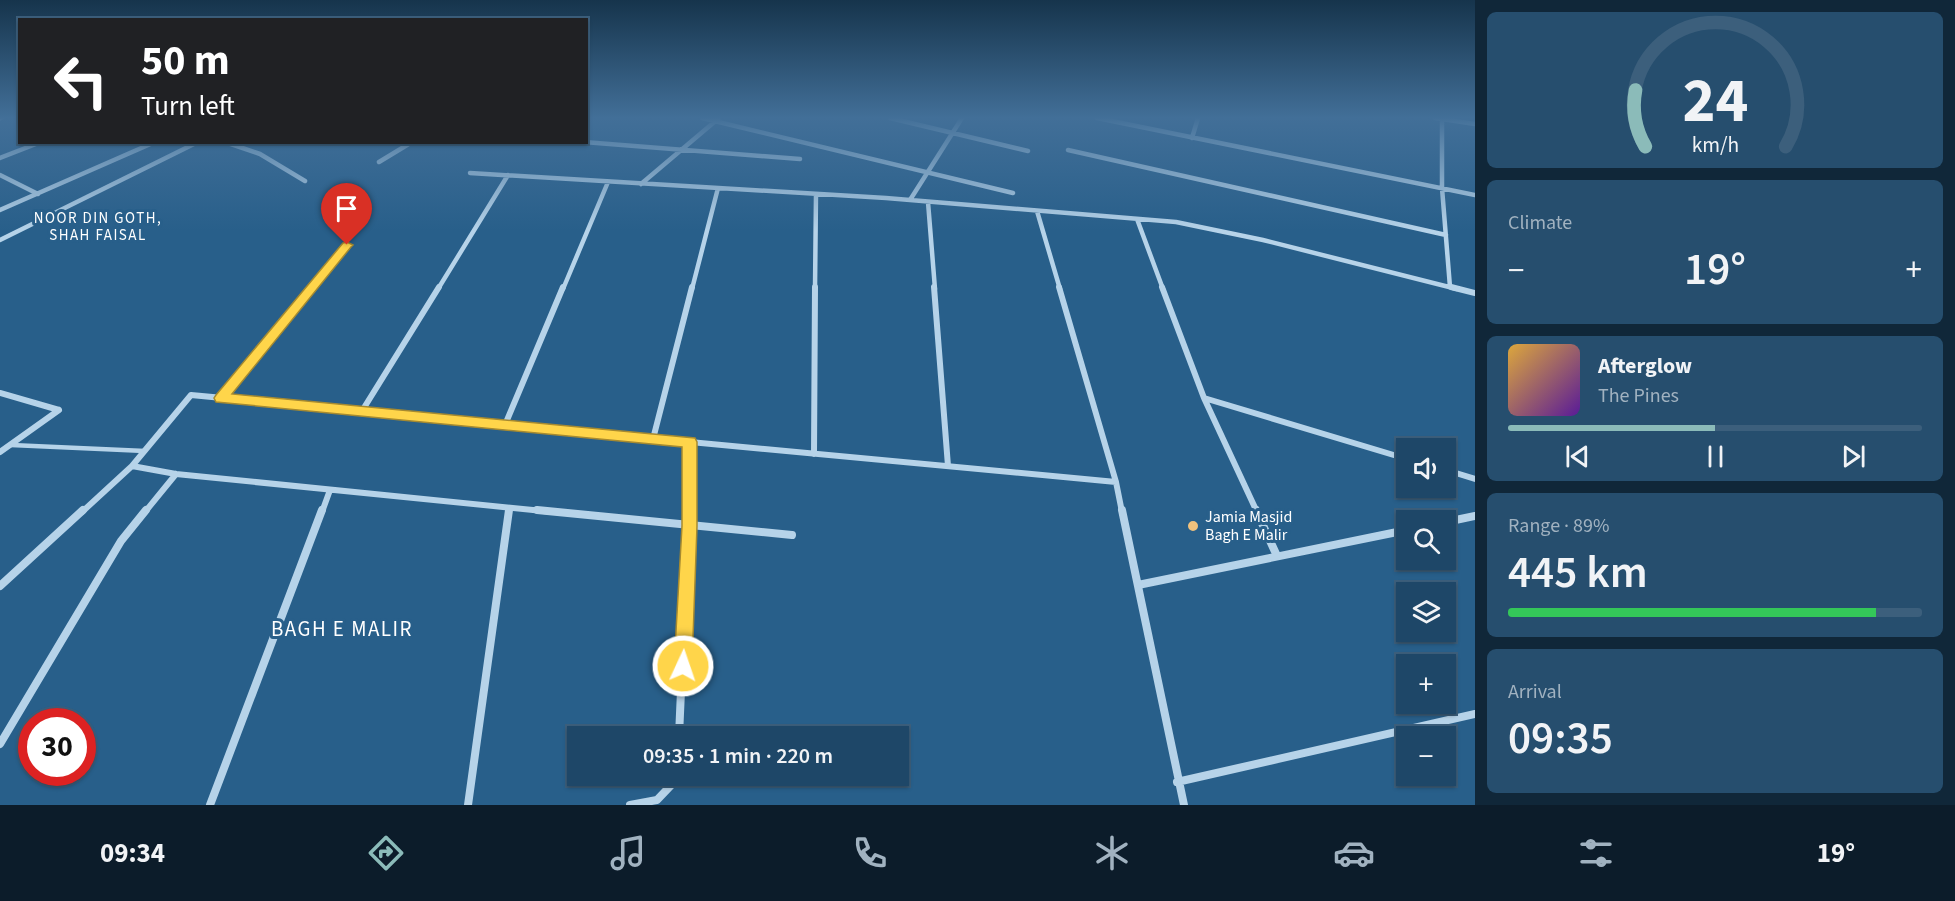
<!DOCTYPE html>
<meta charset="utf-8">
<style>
body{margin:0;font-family:"Source Sans 3",sans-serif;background:#264e6e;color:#f1f3f6;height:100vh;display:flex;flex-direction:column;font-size:22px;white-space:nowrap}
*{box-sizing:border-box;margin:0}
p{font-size:20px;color:#a1b2c0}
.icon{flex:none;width:33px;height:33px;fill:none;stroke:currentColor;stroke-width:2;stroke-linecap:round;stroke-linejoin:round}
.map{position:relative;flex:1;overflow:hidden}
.details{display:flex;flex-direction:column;gap:12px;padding:12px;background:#102739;width:480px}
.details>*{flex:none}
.top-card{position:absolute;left:18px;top:18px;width:570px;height:126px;border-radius:0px;box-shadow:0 2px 4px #0004,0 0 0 2px #3c5f7c;background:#202124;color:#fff;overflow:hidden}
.buttons{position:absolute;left:1396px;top:438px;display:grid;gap:12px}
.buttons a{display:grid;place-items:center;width:60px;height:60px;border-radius:0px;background:#1e4768;box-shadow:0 2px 4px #0004,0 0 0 2px #3c5f7c;font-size:30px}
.speed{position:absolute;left:18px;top:708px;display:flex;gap:12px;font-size:30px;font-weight:700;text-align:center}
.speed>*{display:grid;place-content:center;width:78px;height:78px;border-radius:50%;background:#1e4768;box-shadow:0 2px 4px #0004,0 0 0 2px #3c5f7c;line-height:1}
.speed .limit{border:9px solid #d22;background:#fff;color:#111}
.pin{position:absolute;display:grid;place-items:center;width:51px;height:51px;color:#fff;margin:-62px -26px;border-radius:50% 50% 50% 0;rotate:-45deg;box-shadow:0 0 6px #0007}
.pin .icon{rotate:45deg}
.me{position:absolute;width:66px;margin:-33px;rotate:3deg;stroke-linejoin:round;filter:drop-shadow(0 0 4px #0008)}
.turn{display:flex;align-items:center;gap:21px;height:126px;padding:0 24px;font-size:27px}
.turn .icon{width:78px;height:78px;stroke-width:2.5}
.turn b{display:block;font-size:42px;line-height:51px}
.big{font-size:45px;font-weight:600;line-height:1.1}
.details .tile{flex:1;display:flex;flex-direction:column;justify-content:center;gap:9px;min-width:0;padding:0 21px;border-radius:9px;background:#264e6e}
.details .dial{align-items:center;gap:0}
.dial svg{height:156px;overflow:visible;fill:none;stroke:#3c5f7c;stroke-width:7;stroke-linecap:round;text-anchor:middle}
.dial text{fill:#f1f3f6;stroke:none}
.song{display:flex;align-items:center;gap:18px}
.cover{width:72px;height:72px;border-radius:9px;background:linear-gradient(135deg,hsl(40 70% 55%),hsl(270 70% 35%))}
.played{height:6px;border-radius:3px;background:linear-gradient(90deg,#8bbbb9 50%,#3c5f7c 50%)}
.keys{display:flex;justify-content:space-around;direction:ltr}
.heat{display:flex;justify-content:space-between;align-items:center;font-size:33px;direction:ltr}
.charge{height:9px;border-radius:4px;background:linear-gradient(90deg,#34c759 89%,#3c5f7c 0)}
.trip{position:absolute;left:567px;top:726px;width:342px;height:60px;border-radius:0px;background:#1e4768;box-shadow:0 2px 4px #0004,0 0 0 2px #3c5f7c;font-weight:600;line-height:60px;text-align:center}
.menu{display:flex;height:96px;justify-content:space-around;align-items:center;background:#0c1c2a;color:#a1b2c0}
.menu .icon{width:42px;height:42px}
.menu .active{color:#8bbbb9}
.menu b{font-size:27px;color:#f1f3f6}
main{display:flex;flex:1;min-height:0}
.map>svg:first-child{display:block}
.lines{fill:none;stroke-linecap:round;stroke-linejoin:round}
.lane{stroke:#b6d3e9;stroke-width:4.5}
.street-far2{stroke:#b6d3e9;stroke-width:4.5}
.street-far1{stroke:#b6d3e9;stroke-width:6}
.street{stroke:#b6d3e9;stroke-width:8}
.secondary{fill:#e1eef8;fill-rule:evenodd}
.route{fill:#ffd54a;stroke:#a68a30;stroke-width:1.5}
.poi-dot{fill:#f1c27d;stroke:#285f8a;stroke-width:2}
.labels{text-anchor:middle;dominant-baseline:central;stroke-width:6;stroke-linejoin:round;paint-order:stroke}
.far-neighbourhood-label{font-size:15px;letter-spacing:1.5px;fill:#fff;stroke:#285f8a}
.poi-label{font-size:16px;fill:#fff;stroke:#285f8a;text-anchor:start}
.near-neighbourhood-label{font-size:21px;letter-spacing:1.5px;fill:#fff;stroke:#285f8a}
</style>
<main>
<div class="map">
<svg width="1475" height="805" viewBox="0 0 1475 805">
<rect width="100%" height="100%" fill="#285f8a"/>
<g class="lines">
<path class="lane" d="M11,445l134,6"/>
<path class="street-far2" d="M702,118l311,75
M890,118l138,33
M1097,118l378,77
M1435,118l40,6
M1442,118v70l8,99
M1192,138l6,-20
M225,142l35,12 45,27
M584,142l216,17
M1068,150l378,85
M0,158l41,-16
M379,162l33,-20
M470,173l416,25 290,24 87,18 194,49
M0,175l38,19
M641,184l78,-66
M910,200l52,-82
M928,202l7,87
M0,210l155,-68
M1037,211l23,78
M1137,219l26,70
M0,240l198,-98
M311,289l36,-44
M438,289l70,-114
M563,289l45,-107
M692,289l26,-101
M815,289l1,-95"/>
<path class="street-far1" d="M934,287l14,179
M1059,287l57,195 6,30
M1162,287l42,111 53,114
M1451,287l24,6
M0,393l59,17
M221,398l91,-111
M1204,398l203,61
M362,411l77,-124
M505,425l58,-138
M653,439l39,-152
M0,452l59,-42
M814,454l1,-167
M1446,470l29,9
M82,512l50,-46
M145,512l31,-38
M322,512l8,-22
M508,512l1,-4
M553,512l-377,-38 -44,-8 59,-71 925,87
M689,512l1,-70"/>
<path class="street" d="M537,510l255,25
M1122,510l62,295
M1256,510l21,46
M1446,522l29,-6
M1138,585l269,-55
M0,586l83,-76
M679,736l10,-226
M0,744l121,-203 25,-31
M1177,782l298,-68
M210,805l112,-295
M468,805l41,-295
M630,805l27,-5 20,-21v-3"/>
<path class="secondary" d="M0,118h5l-5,3z"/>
</g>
<linearGradient id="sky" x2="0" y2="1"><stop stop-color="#16344c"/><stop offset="0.51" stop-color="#426f98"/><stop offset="1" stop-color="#426f98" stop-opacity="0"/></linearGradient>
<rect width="1475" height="231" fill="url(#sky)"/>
<path class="route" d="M347,242l6,3 -2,2 -119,147 463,44 2,4v84l-5,140 -3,6 -6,3 -7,-3 -2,-6 8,-140v-79l-466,-45 -2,-4 2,-3 127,-152z"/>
<circle class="poi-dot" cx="1193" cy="526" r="6"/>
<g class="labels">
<g class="far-neighbourhood-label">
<text x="98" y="218">NOOR DIN GOTH,<tspan x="98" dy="17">SHAH FAISAL</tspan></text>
</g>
<g class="poi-label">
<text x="1205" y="517">Jamia Masjid<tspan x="1205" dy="18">Bagh E Malir</tspan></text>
</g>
<g class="near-neighbourhood-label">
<text x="342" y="629">BAGH E MALIR</text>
</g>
</g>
</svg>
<div class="buttons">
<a><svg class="icon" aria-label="sound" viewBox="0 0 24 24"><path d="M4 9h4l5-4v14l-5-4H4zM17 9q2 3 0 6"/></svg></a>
<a><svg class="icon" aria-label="search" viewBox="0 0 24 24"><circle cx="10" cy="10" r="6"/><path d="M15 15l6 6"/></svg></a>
<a><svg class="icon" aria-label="layers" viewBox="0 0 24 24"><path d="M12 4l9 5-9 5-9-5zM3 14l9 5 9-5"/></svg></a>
<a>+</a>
<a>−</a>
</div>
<div class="speed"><div class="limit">30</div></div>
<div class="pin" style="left:347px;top:245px;background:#d93025"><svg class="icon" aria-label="arrive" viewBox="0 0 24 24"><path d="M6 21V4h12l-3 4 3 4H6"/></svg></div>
<svg class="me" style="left:683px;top:666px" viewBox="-20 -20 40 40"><circle r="17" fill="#ffd54a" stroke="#fff" stroke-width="3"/><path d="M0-11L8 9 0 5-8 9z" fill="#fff"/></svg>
<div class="trip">09:35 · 1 min · 220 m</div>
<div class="top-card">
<div class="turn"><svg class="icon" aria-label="left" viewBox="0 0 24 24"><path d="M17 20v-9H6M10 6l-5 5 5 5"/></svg><div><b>50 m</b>Turn left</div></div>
</div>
</div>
<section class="details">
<div class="tile dial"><svg viewBox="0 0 100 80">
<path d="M14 69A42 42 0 1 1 86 69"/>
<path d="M14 69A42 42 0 0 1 9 40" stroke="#8bbbb9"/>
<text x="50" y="56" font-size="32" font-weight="700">24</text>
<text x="50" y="72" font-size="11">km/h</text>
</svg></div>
<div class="tile"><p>Climate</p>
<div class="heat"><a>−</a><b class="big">19°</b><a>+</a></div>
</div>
<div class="tile">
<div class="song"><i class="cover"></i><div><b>Afterglow</b><p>The Pines</p></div></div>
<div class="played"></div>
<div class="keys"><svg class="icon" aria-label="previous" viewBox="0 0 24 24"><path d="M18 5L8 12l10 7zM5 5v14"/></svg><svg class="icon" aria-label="pause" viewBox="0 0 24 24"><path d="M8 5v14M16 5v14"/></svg><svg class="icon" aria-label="next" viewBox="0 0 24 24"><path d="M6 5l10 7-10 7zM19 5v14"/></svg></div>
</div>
<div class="tile"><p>Range · 89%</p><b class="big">445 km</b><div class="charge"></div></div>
<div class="tile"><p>Arrival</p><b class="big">09:35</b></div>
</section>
</main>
<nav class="menu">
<b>09:34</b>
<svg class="icon active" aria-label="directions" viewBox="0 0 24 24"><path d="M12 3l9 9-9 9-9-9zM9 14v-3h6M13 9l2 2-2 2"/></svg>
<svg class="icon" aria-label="music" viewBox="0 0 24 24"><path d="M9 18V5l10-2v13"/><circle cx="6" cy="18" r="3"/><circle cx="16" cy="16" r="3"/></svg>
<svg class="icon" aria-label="phone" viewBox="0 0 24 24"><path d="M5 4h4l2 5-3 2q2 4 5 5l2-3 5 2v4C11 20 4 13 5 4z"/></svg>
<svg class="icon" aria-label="climate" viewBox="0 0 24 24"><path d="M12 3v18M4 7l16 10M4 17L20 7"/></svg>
<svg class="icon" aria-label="car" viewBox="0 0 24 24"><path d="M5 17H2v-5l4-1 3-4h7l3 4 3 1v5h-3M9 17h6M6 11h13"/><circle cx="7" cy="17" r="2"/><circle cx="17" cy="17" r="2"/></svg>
<svg class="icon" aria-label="filters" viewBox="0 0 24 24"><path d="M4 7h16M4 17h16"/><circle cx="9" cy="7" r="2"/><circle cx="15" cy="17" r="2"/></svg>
<b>19°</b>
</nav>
